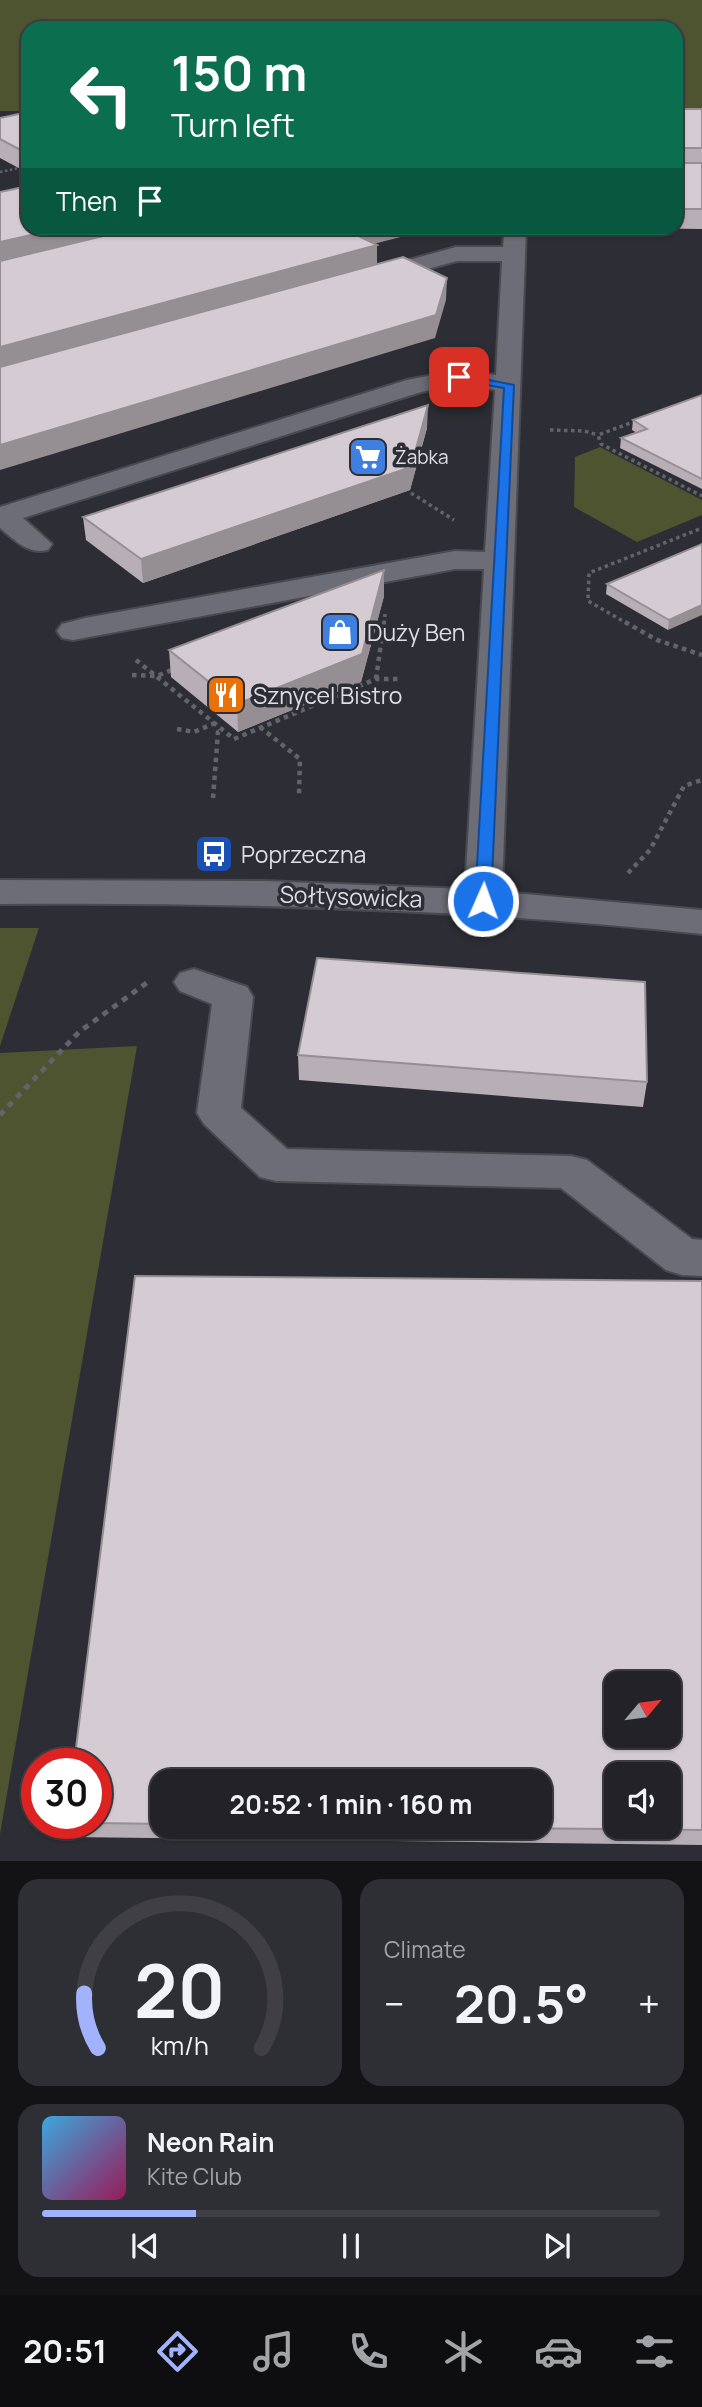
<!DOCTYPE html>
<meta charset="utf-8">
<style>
body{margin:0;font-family:Manrope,sans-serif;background:#2e2f34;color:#f1f3f6;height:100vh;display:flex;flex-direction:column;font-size:26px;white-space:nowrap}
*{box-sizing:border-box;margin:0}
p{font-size:23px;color:#a2a4a8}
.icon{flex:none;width:38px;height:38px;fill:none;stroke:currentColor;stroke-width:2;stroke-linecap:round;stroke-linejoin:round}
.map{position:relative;height:1861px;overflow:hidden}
.drawer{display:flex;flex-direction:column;gap:18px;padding:18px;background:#131316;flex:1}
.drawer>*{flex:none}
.banner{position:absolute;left:21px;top:21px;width:662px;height:214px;border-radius:21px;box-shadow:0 2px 5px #0004,0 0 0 2px #3f3f45;background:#0b6e4f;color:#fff;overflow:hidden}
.needle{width:46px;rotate:61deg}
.controls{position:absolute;left:604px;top:1671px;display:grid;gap:14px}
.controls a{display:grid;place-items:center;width:77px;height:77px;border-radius:14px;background:#222228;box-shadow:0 2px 5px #0004,0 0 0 2px #3f3f45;font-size:35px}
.speed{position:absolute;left:21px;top:1748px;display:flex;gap:14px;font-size:35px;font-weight:700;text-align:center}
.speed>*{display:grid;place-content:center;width:91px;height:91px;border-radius:50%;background:#222228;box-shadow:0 2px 5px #0004,0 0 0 2px #3f3f45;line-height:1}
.speed .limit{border:10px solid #d22;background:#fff;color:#111}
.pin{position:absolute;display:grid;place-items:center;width:60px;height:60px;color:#fff;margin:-30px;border-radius:14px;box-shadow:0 4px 10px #0006}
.me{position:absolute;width:77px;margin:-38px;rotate:2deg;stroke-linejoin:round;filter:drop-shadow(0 0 5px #0008)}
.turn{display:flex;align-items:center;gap:24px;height:147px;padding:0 35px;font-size:32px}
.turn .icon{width:91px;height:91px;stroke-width:2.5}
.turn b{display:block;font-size:49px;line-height:60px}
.then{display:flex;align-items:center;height:66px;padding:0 35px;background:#0003;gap:14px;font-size:26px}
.big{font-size:52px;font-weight:700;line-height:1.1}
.drawer .tile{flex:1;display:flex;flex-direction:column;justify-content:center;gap:10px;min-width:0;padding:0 24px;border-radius:21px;background:#2e2f34}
.drawer .dial{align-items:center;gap:0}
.dial svg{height:182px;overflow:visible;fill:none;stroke:#3f3f45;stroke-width:7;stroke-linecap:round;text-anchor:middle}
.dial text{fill:#f1f3f6;stroke:none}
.song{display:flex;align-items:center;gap:21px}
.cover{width:84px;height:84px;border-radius:10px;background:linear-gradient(135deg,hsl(200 70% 55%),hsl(330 70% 35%))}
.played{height:7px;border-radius:4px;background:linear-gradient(90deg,#a2b2fd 25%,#3f3f45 25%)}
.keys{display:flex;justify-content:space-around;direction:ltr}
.heat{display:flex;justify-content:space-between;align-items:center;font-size:38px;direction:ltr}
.drawer .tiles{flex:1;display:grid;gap:18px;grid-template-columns:1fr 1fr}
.tile:last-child{grid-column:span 2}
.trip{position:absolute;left:150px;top:1769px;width:402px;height:70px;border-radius:21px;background:#222228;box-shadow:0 2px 5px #0004,0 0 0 2px #3f3f45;font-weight:700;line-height:70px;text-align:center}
.tabs{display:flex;height:112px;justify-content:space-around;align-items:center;background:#0e0e10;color:#a2a4a8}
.tabs .icon{width:49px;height:49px}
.tabs .selected{color:#a2b2fd}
.tabs b{font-size:32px;color:#f1f3f6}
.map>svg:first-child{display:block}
.green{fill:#4d542f}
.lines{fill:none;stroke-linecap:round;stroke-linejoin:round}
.minor-casing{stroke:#494a50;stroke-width:4}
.path-far3{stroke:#63646b;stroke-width:2.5;stroke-dasharray:2.5 2.5;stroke-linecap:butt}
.path-far2{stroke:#63646b;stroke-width:3.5;stroke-dasharray:3.5 3.5;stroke-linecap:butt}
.path-far1{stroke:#63646b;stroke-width:4.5;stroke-dasharray:4.5 4.5;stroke-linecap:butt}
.path{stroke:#63646b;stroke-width:5;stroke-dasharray:6 6;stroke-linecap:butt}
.minor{fill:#6c6d76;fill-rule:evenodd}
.wall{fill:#b7afb5;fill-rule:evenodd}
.shaded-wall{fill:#958f94}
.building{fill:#d5ccd3;stroke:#958f94;stroke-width:2;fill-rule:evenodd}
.route{fill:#1a73e8;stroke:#114b97;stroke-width:2}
.labels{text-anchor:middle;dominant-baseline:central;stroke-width:7;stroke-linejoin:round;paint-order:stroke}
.far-poi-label{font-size:19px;fill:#dddee3;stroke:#2d2e35;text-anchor:start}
.poi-label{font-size:23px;fill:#dddee3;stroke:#2d2e35;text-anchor:start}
.street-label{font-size:23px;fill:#dddee3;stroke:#2d2e35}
</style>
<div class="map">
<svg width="702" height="1861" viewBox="0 0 702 1861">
<rect width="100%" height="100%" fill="#2d2e35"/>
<path class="green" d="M0,0h702v113h-26v-85h-648v83h-28z
M600,447l102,53v15l-65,27 -63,-35 1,-50z
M0,928h39l-39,118z
M137,1046l-137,788v-781z"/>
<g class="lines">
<defs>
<path id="minor" d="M505,228h21l-24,664 200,18v24c-234,-25 -467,-32 -702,-30v-24l264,1 201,8 19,-320h-29l-382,71 -11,-2 -5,-7 5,-7 23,-6 370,-67 30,1 10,-162 -36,-6 -38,8 -398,126 29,26 -4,6c-20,5 -33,-10 -48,-22v-21l407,-127 52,-10 37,5 6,-114h-45l-88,24 -8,-2 -3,-5 3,-5 95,-26h47z
M194,969l53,18 6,10 -12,111 46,41 284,7 16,4 105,79 10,1v36l-20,-1 -16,-5 -105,-82 -285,-7 -16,-4 -56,-53 -7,-11 15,-109 -32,-13 -6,-9 6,-9z"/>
</defs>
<use href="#minor" class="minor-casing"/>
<path class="path-far3" d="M0,172l28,-6"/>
<path class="path-far2" d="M636,421l-38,14 3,9 101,52
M550,430l34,1 14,4
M411,493l43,27
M384,624l1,-10
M628,624l-40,-23 1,-28 113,-45"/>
<path class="path-far1" d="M625,622l32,18 45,15
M136,660l98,79 142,-60h24
M132,675l25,1 17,-7
M376,679l8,-57
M260,727l40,32 -1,36
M177,729l17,3 21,-9
M213,798l5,-66 5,-2
M628,873l22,-23 34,-64 18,-6"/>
<path class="path" d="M0,1115l79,-83 69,-50"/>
<use href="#minor" class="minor"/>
</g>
<path class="wall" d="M676,109h26v120l-81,-1h-1h56z
M28,112v61l-28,-15v-40z
M702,395v94l-82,-41 1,-10 16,-5 -5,-3 1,-10z
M427,428l-17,62 -267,93 -57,-43 -3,-23z
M702,544l-34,86 -62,-36 1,-10z
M384,596l-23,86 -123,50 -67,-55 -2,-27z
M298,1055l349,27 -4,25 -344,-27z
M702,1281v564l-633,-8 -2,-13h29zM163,1782l378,45h-378z"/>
<path class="shaded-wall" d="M62,228h92l-154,36v-22z
M356,228h80l-90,23v-21z
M377,245v21l-377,105v-24z
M447,278l-1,22 -11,38 -435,132v-25z
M428,405l-1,23 -17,62 -267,93 -2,-24z
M384,570v26l-23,86 -123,50 -1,-28z
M702,605v10l-34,15 1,-10z"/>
<path class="building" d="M676,109h26v39h-26v15h26v46h-26z
M28,112v42l-28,-15v-21z
M28,186v42h34l-62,14v-50z
M136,228h220l-10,2 31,15 -377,102v-86z
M403,257l44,21 -11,37 -436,130v-78z
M702,395v84l-81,-41 26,-9 -14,-9z
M428,405l-17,62 -270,92 -58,-42z
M702,544v61l-33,15 -62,-36z
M384,570l-22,84 -125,50 -68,-54z
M317,958l328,24 2,100 -349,-27z
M135,1276l567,5v549l-282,-3h121v-45h-378v42l-67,-1v-59h-22zM616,1684h52v52h-52zM616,1774h52v53h-52z"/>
<path class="route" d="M459,374l55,11 -23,516 -8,5 -8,-5 29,-513 -49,-9 -1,-2z"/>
<defs>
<symbol id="supermarket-square" viewBox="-11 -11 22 22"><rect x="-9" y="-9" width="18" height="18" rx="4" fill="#3f7fe0" stroke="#2d2e35"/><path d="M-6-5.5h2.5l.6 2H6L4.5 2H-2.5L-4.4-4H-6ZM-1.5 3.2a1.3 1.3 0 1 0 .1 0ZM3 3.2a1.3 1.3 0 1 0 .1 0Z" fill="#fff"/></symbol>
<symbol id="shop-square" viewBox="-11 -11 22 22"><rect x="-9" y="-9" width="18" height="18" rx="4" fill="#3f7fe0" stroke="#2d2e35"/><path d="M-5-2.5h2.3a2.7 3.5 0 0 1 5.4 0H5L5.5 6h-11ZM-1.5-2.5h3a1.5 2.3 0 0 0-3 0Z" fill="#fff"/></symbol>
<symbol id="restaurant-square" viewBox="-11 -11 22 22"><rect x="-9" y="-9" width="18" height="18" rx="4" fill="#e8710a" stroke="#2d2e35"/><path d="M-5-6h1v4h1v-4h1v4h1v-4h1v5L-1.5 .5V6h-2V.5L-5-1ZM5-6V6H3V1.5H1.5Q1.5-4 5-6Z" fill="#fff"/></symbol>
<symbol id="bus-square" viewBox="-11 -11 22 22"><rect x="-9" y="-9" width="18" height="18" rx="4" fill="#1a4fb4" stroke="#2d2e35"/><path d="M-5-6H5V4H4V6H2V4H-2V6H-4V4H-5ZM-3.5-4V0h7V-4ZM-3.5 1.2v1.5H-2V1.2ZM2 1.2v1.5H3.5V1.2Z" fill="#fff"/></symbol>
</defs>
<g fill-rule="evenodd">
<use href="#supermarket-square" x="346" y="435" width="44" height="44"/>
<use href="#shop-square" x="318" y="610" width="44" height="44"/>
<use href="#restaurant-square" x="204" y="673" width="44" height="44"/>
<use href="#bus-square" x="192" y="832" width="44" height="44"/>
</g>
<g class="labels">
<g class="far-poi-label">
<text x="395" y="457">Żabka</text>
</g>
<g class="poi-label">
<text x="367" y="632">Duży Ben</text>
<text x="253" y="695">Sznycel Bistro</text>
<text x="241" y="854">Poprzeczna</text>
</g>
<g class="street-label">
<text transform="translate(351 896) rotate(2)">Sołtysowicka</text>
</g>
</g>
</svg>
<div class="controls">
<a><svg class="needle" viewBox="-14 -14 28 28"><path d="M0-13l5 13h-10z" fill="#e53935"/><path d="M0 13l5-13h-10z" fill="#a2a4a8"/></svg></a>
<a><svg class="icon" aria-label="sound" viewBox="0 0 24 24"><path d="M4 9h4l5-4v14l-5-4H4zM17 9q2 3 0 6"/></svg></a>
</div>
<div class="speed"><div class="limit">30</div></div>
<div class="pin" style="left:459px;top:377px;background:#d93025"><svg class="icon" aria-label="arrive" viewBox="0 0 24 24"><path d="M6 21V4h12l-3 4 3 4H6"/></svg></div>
<svg class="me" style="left:483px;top:901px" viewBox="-20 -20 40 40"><circle r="17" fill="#1a73e8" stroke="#fff" stroke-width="3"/><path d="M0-11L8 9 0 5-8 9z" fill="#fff"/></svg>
<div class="trip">20:52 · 1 min · 160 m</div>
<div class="banner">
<div class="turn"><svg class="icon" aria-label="left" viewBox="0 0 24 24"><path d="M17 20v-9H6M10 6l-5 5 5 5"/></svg><div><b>150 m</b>Turn left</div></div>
<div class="then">Then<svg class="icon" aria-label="arrive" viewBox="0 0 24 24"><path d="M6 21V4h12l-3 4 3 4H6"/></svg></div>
</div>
</div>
<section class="drawer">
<div class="tiles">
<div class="tile dial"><svg viewBox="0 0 100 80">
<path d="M14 69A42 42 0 1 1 86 69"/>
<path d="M14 69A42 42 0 0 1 8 45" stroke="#a2b2fd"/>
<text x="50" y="56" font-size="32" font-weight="700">20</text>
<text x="50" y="72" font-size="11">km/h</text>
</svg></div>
<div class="tile"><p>Climate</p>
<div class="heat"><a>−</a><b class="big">20.5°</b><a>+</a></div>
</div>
<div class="tile">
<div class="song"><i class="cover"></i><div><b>Neon Rain</b><p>Kite Club</p></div></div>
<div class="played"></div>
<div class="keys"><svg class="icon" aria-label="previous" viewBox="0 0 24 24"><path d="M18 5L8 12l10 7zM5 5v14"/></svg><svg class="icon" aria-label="pause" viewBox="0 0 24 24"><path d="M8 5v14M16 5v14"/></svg><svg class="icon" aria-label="next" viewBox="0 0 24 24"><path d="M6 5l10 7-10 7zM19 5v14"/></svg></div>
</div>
</div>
</section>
<nav class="tabs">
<b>20:51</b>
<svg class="icon selected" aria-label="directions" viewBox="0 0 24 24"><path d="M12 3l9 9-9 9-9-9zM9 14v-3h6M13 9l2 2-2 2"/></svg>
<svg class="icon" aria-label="music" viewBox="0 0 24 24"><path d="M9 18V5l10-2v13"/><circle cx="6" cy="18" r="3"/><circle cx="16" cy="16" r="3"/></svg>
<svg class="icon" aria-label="phone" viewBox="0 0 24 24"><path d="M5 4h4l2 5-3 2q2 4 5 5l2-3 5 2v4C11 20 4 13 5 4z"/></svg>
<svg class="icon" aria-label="climate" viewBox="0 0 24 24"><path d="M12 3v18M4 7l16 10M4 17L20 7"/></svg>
<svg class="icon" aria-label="car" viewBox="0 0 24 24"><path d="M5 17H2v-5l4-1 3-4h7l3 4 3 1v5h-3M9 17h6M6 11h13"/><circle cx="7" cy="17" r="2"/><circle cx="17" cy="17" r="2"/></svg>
<svg class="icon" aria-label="filters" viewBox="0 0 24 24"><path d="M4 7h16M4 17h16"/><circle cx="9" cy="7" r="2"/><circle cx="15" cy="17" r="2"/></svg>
</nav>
